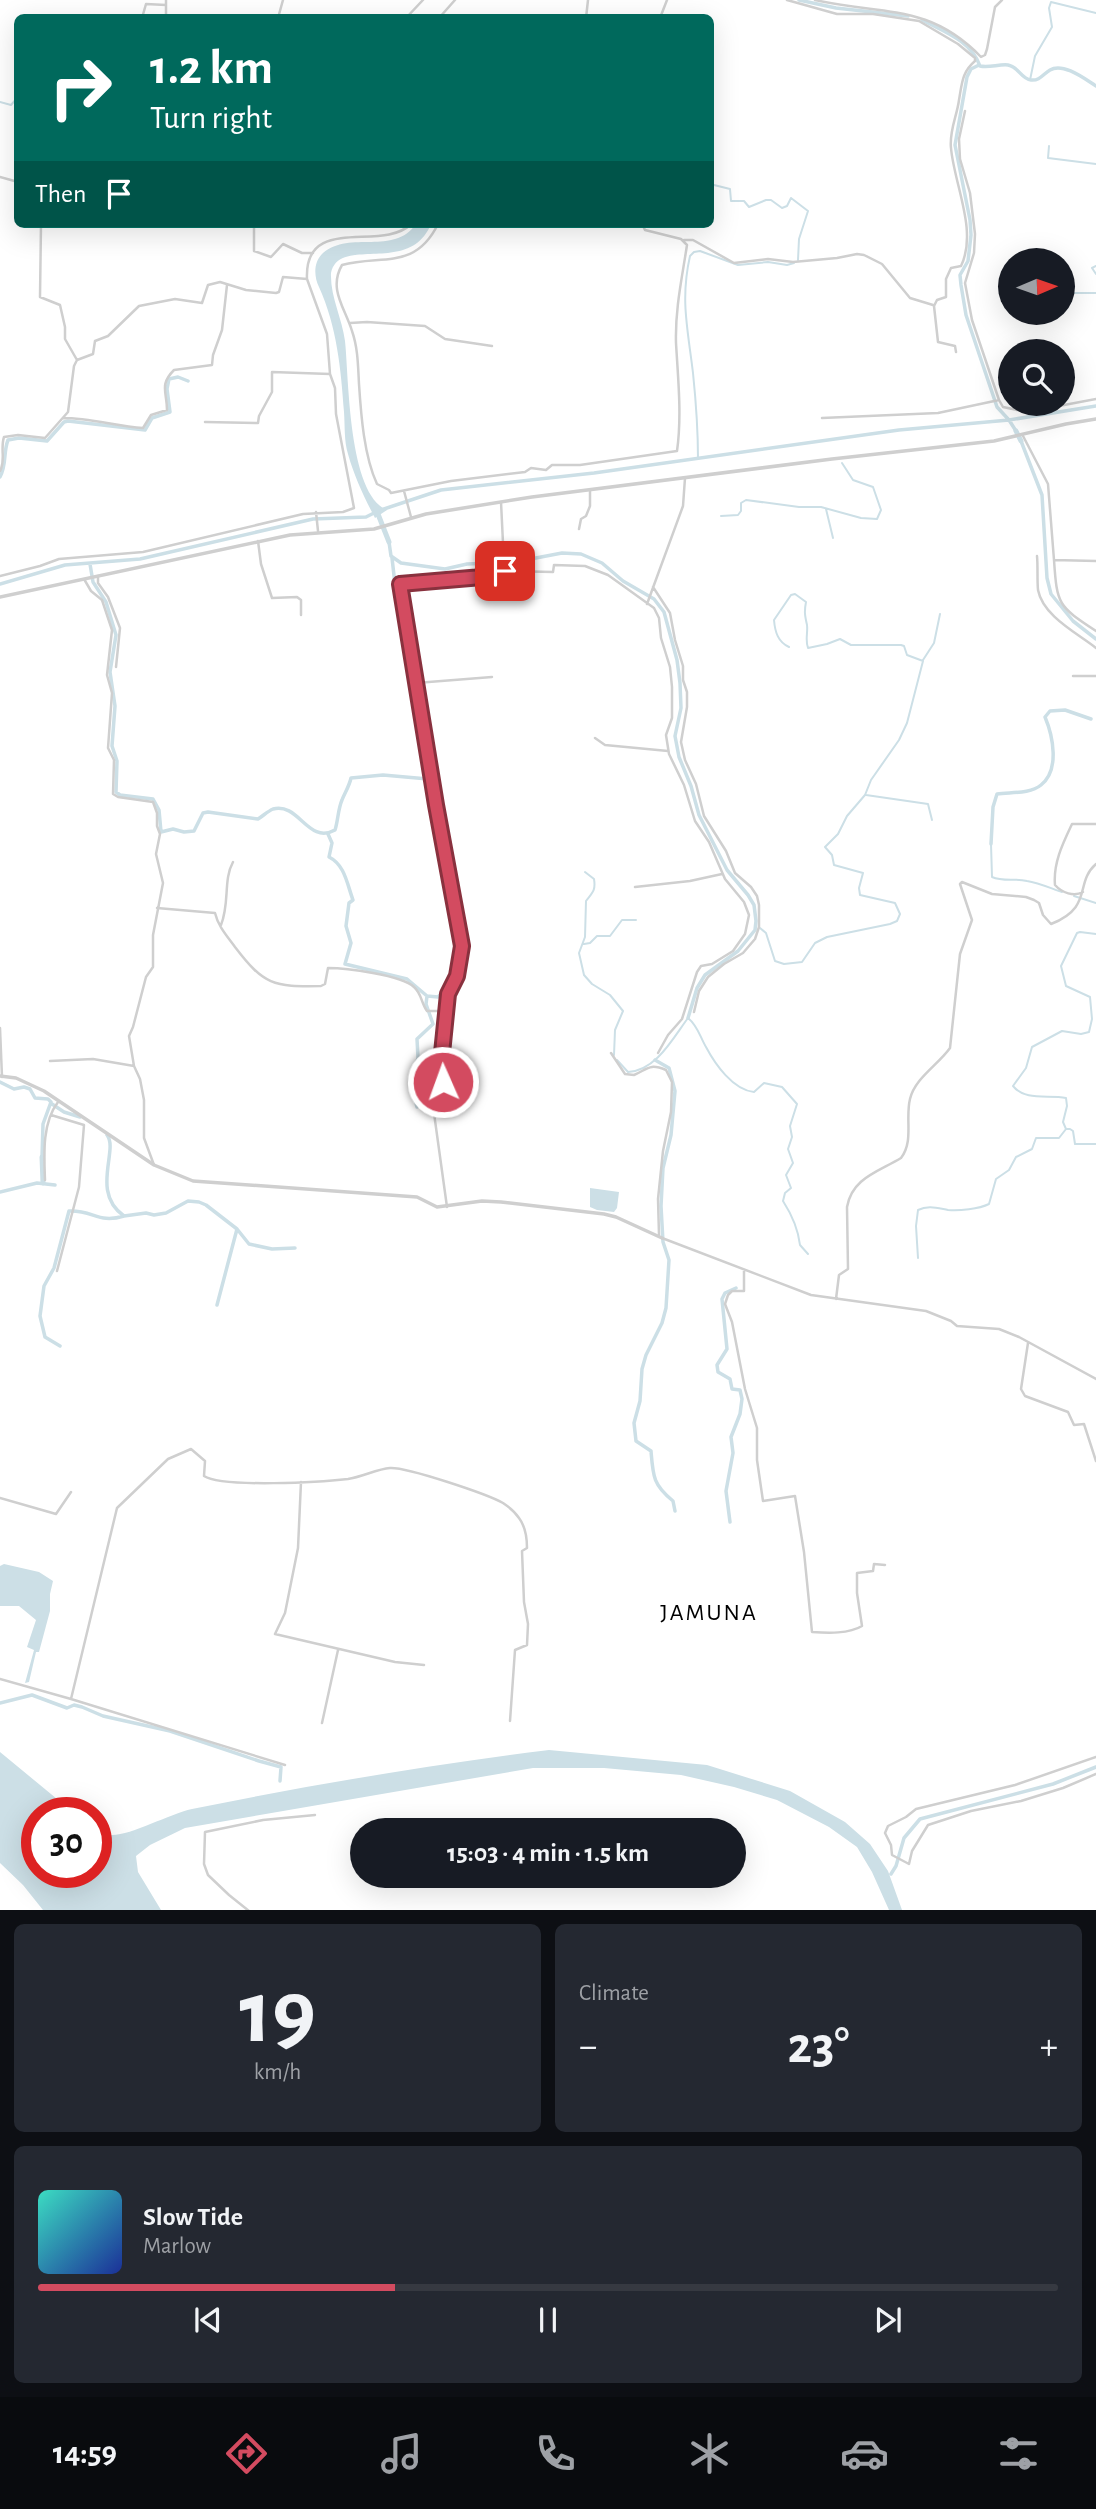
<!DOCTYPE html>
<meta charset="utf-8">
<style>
body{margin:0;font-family:"Alegreya Sans",sans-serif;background:#242831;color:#f1f3f6;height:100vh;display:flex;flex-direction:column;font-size:26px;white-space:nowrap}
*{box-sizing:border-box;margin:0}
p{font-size:23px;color:#9ea1a6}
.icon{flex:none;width:38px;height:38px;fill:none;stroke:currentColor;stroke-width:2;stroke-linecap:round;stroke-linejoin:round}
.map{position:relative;height:1910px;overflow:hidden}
.details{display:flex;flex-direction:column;gap:14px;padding:14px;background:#0d0f14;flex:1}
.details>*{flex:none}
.top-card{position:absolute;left:14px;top:14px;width:700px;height:214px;border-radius:10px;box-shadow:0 7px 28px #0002;background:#00695c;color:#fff;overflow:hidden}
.needle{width:46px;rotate:88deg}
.controls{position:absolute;left:998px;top:248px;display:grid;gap:14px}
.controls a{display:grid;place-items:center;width:77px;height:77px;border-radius:50%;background:#171b24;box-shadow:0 7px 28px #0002;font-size:35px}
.speed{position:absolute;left:21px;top:1797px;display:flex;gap:14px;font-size:35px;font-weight:700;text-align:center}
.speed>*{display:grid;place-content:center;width:91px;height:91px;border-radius:50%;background:#171b24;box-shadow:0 7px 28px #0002;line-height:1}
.speed .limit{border:10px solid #d22;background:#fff;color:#111}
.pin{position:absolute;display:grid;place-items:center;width:60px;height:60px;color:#fff;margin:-30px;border-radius:14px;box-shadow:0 4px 10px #0006}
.me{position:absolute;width:77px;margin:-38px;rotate:358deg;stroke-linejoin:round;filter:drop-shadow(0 0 5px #0008)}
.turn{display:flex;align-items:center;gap:24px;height:147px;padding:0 21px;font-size:32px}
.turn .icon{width:91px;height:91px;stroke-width:2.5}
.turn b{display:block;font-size:49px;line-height:60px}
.then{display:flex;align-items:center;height:66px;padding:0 21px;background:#0003;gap:14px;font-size:26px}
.big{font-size:52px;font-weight:700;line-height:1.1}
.details .card{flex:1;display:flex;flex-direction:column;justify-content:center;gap:10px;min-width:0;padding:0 24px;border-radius:10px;background:#242831}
.details .dial{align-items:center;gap:0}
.dial b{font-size:91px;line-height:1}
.song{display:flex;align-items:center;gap:21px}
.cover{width:84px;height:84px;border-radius:10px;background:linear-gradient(135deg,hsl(170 70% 55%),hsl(230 70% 35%))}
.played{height:7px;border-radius:4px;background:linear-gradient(90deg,#d34b60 35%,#363941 35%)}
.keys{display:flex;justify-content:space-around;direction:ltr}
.heat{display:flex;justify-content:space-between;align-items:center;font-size:38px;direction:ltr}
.details .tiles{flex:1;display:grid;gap:14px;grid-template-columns:1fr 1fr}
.card:last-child{grid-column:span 2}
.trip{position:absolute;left:350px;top:1818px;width:396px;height:70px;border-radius:35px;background:#171b24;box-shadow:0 7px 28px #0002;font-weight:700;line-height:70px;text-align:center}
.tabs{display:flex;height:112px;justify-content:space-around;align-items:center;background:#090b0e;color:#9ea1a6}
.tabs .icon{width:49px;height:49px}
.tabs .current{color:#d34b60}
.tabs b{font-size:32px;color:#f1f3f6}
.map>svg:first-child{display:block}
.water{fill:#ccdfe6}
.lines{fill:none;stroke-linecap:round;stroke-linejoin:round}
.stream{stroke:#ccdfe6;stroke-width:2}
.canal{stroke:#ccdfe6;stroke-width:3.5}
.river{stroke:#ccdfe6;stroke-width:5}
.minor{stroke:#cfcfcf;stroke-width:2.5}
.tertiary{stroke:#cfcfcf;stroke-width:3.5}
.route-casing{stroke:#89313e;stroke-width:18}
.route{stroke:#d34b60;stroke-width:12}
.labels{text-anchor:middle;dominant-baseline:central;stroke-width:7;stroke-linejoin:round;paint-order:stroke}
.quarter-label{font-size:24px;letter-spacing:2px;fill:#000;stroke:#fff}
</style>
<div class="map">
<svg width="1096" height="1911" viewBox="0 0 1096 1911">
<rect width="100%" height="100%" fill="#fff"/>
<path class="water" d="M416,224h15c-21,52 -92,11 -100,49 -1,23 11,45 14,68 4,37 3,153 42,169l-12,8c-10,-19 -21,-42 -27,-64 -4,-13 -3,-28 -4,-42 -3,-43 -7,-85 -25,-125 -5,-10 -6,-25 4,-34 27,-23 71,3 93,-29z
M590,1188l29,4 -2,16 -3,4 -17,-2 -7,-3z
M4,1564l35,8 14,9 -3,13v17l-11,41h-3l-7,30 -4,1 9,-33 -7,-3 9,-27 -17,-14h-19v-40z
M549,1750l158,15 83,26 55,31 25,22 18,27 14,39h-13l-17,-38 -15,-25 -28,-20 -52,-27 -43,-13 -53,-12 -77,-7h-71l-348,60 -35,17 -14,11 2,16 23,38h-118l-20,-25 -23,-22v-111l74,61h-37v59h59v-44c4,3 9,7 15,7 19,1 58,-21 81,-26 118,-24 237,-44 357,-59z"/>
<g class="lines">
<path class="stream" d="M1030,80l5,-24 17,-29 -3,-19 2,-6 45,11
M0,102l11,3 7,-8
M1049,146l-1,12 48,6
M710,184l20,5 1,12h13l5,6 17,-7h5l11,8 5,-2 4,-8 17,13 -9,28 -1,21
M1096,266l-4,2 4,6
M1066,300v-7h30
M698,459c0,-29 -2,-57 -5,-86 -5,-43 -13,-73 -3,-117l4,-4 6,-1 38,14 30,-3 19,3 7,-2
M826,509l7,29
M721,516l17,-1 3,-4v-8l5,-3 53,7h22l40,11 16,1 4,-9 -8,-23 -20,-7 -11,-17
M923,660l11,-17 6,-29
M866,795l62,9 4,16
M991,844l1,33c11,5 23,1 35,4 12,2 23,7 35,11
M585,872l9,7c2,12 -2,14 -8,22l-1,36 -6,16 5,22 8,9 18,11 13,16 -8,19 -1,25
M1074,896l22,7
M760,928l6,5 9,28 9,3 18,-2 13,-19 12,-6 63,-13 7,-3 3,-7 -5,-11 -35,-8 -1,-7 4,-15 -29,-8 -2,-10 -7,-8 13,-13 9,-18 18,-21 6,-15 28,-40 8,-17 16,-62 -16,-6 -3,-9 -3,-1h-50l-11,-6 -13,5 -19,4c-3,-8 0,-15 -1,-23 -2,-9 -3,-13 -1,-23l-11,-8 -4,1 -17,25c1,12 4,22 15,27
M584,944l6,-1 7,-7h13l12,-16h14
M617,1060l11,12c28,-1 45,-34 60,-54 10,8 12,19 18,29 9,17 27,43 48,45l10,-9 18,4 15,17 -7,22 2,11 -4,12 5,14 -7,12 5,13 -6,5 -2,8c9,14 15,27 17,44l8,9
M1066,1129l-3,-7 4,-16 -1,-8c-17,-4 -40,4 -53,-12l13,-18 6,-21 30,-16 19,3 8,-2 3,-13 -2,-22 -24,-11 -5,-20 16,-33 3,-1 16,2
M918,1258l-2,-32 2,-16c10,-5 19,-2 30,0 11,1 31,-1 41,-6l7,-25 13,-9 7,-13 16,-8 4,-11h23l7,-9h4l3,2 2,13h21"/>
<path class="canal" d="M799,0l37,8 72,8
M922,20c23,12 49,21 58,46 9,2 19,-2 28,-1 11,2 13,14 23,15 9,1 12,-6 19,-10 13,-8 35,9 46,16
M979,65l-8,4 -4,8 -12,68 15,75 1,15 -3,26 -8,14 1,10 5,30 31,92 12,13 87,-14
M1021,441l21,54 5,83 4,16 22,27 23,18
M0,477c7,-13 3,-24 8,-37l11,-2 28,3 17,-19 4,-1 77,9 7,-12 18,-6 -3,-23 2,-10 9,-2 10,4
M381,510l60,-20 153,-17 305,-43 110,-10 7,11
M389,542l2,14 10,7 44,6 22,-5 48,-2 47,-9 19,1 21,9 21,18 31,18 10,13 13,48 3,23 1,25 -6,28 4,21 12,29 8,29 28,55 21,25 6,10 2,16 -1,9 -17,21 -33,24 -8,13 -9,30
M90,564l3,18 13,20 10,33 -6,37 5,34 -3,40 5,15 -1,31 4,3 33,4 6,11 2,22 12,-3 11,3 10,-1 9,-18 5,-1 50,7c5,-3 10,-8 15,-10 26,-7 35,36 62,21 3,-9 3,-21 7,-30 3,-8 7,-13 9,-22l32,-3 45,4
M0,584l65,-19 75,-6 173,-40 53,-2 8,-4
M328,834l4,9 -3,14c16,8 18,27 24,43l-4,3 -3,23 5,17 -6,21 62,15 20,17 11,1c13,-12 19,-32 20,-49 2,-27 -14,-56 -17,-83 -14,-103 -38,-204 -49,-307
M991,844l2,-37 4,-13c14,-2 33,0 44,-9 19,-15 12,-49 4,-68l5,-6 15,-1 26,9
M655,1060l14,8 6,23 -4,44 -8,33 -2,38 2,36 6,18 -3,48 -4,15 -16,32 -4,14 -2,32 -6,22 2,18 15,10c2,25 2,34 22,50l2,10
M0,1082l14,7 10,-2 6,2 5,9 13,1 3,3 -8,22 -1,33
M52,1104l12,8 16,5
M417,1107l-2,-8 4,-6 -6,-18 5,-17 -1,-19 16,-15 -7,-20 1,-8
M107,1135c12,15 -17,57 17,81l22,-3 8,2 12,-2 22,-12 11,1 7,3 31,24
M0,1192l37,-9 18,2
M217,1305l20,-76 12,15 23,5 23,-1
M60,1346l-15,-9 -5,-21 4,-30 10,-18 15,-57c25,-1 29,13 55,5
M730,1522l-4,-31 7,-38 -2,-16 9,-23 2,-15 -2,-9 -8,-1 -2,-10 -12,-7 -1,-7 10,-16 -5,-50 3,-6 11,-5
M0,1703l32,-8 35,13 7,-3 8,2 21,9 67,15 89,30 22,6 -1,14
M891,1874l5,-8 8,-28 16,-19 133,-35 43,-17"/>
<path class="river" d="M1016,431l5,10
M376,509l13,33
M42,1157l1,26"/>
<path class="minor" d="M787,0l50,14h36l46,7 39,23 17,14v3c-13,11 -13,22 -16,39 -2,16 -10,31 -8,48 3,36 27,83 10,118l-10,2 -5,11v18l-9,3 -3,6 4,36 17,4 1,6
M815,0c67,15 114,3 166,57l4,-2 2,-6 8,-42 7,-7
M142,18l4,-14 20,1
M166,18v-18
M278,18l5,-18
M406,18l17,-18
M439,18l16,-18
M586,18l2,-18
M660,18l7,-18
M710,59l1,-1
M965,111l-6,28 1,20 10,34 5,41 -1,19 -9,30 7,37 27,80
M0,177l18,5
M254,224v27l17,6 12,-13 19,9h11
M438,224c-23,47 -57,30 -96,41 -14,24 3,43 10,66 6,17 6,35 7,53 2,31 5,72 18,100l12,6 2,3 60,-12 74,-9 6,-4 15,2 6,-5h28l97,-14c5,-35 1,-73 -1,-108 -1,-34 6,-65 11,-98l-6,-6 -36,-9 -3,-6
M684,240h9l41,23 34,-4 25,3 44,-4 20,-4 7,1 18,9 28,34 23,7
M307,279c-3,-66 75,-26 104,-55
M350,323l17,-1 58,4 20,13 47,7
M63,418c27,0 53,8 80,10l8,-13 16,-5c0,-18 -8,-25 7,-40l38,-5 1,-10 9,-25 5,-45
M822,418l116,-5 61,-13 4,7 24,5 69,-13
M205,422l53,1 1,-7 13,-24v-20l58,2
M1022,434l26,50 6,76 42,1
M0,471c6,-10 0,-22 4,-34l14,-2 27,3 23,-26 6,-46 3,-6
M404,491l7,26
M501,502l2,41
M316,512l2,19
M579,529l2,-10 5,-3 4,-10v-16
M258,541l3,23 11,34 25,-1 4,3v15
M1037,556c1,11 0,23 1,34 5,26 39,43 58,58
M1054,560c3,45 4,46 42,71
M0,576l40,-10 19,-7 84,-7 160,-38 40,-2 11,-4 -18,-94 -1,-26 -5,-14 -3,-40 -20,-55 -24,-2 -4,15 -3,1 -30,-3 -26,-8 -12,3 -6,18 -27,-4 -36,7 -31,30 -13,5 -2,13 -16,6 -12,-21v-12l-5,-22 -20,-8 1,-73
M98,576v7l10,14 12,31 -4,39
M84,579l7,12 11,9 10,30 -5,45 5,18 -4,55 6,12 -1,34 5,3 35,5 4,11v13l3,8 -4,20 7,29 -10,52v32l-7,10 -13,50 -4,9 5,30 6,13 4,21v38l10,27
M653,587l17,26 5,27 8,26v14l4,12v15l-6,35 4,18 11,24 8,32 22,35 9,22 16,14 6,9 2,9v22l-4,12 -12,14 -19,11 -16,13 -9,14 -5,21
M647,604l36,-98 2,-28
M1073,676h23
M416,683l76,-6
M595,738l10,7 63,6
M635,887l55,-6 32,-7
M1083,892c-9,5 -21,1 -28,-7 -2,-22 8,-42 17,-61h24
M157,908l58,5c3,13 12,23 20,34 29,38 38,40 86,39l4,-2 3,-16c17,0 74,7 86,19 8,7 7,16 13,24h12l6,3
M221,925c9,-22 2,-45 12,-63
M0,1028l2,49
M611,1053l14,21 9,1c14,-6 15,-12 32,-5l6,12 -1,30 -8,39 -5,48 1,36
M50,1061l43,-2 41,7
M51,1115l33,10 -5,62 -22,84
M45,1180c-1,-26 -3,-57 13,-78
M447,1207l-14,-101 5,-16 10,-14 -1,-6 -6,-7 7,-69 9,-18 5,-30 -31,-166 -31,-196 33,-4 49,-3 2,-8 15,-1 6,3 48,1 1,-7 31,1 23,9 46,33 5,10 2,20 9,29 2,20v31l-6,17 3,19 15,31 11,36 14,21 16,37 19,23 5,13 -4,19 -12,17 -21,13 -11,2 -4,6 -15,47 -14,16 -10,18
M662,1238l149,57 115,16 25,10 6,5 42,3 20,8 77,42
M744,1271v20h-12l-4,4 -3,9 7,18 13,67 12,39v32l6,41 32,-5 9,56 8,80c16,1 37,2 50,-6l-5,-33v-20l16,-2 1,-7 11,1
M836,1299l3,-24 9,-6 -1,-62c5,-29 31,-35 54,-49 13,-17 4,-39 9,-59 5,-21 28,-34 40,-51l10,-94 12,-34 -12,-36 2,-2 30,12 34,3 8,3 5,3 4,12 8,9c43,-17 23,-41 45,-60
M1028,1343l-7,46 4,7 43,16 6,13 10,-1 12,37
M301,1482l-3,66 -13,65 -10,21 120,28 29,3
M0,1498l56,16 15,-22
M0,1679l71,20
M322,1723l16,-73
M1096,1757l-81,28 -99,24 -10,8 -18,9 -3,7 6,12 1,10 17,9 3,-13 16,-26 43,-14 50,-10 42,-13 33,-14
M285,1765l-214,-66 46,-191 51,-49 23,-10 14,12 -1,15c18,12 119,6 144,3 14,-2 29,-10 42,-11 17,-1 97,26 113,35 6,4 12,9 16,15 6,8 8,20 8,30l-5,3 2,51 4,22 -1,21 -12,5 -5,71
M249,1911l-20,-16 -21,-20 -4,-11 1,-32 58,-12 52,-5"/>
<path class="tertiary" d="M0,597l290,-62 84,-6 52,-15 106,-17 300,-38 162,-18 72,-17 30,-5
M0,1076l16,2 28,13 110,74 39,16 224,16 20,10 45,-6 19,1 103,12 12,3 46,21"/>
</g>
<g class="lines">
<defs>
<path id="route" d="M443,1082c6,-8 4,-12 -2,-19l7,-69 9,-18 5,-30 -26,-141 -36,-221 82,-7 2,-8 15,-1 6,3"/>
</defs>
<use href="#route" class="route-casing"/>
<use href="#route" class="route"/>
</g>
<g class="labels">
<g class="quarter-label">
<text x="709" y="1613">JAMUNA</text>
</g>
</g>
</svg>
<div class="controls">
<a><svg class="needle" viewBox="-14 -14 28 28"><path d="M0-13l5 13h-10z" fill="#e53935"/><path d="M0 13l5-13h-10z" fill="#9ea1a6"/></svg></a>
<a><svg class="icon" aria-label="search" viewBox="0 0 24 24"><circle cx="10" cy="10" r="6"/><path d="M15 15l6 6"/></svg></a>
</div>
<div class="speed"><div class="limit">30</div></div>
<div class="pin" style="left:505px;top:571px;background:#d93025"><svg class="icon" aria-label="arrive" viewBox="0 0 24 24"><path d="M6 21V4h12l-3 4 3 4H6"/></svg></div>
<svg class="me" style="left:443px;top:1082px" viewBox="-20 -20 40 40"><circle r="17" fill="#d34b60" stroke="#fff" stroke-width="3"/><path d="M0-11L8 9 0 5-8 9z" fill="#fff"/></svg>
<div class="trip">15:03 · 4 min · 1.5 km</div>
<div class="top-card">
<div class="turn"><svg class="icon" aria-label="right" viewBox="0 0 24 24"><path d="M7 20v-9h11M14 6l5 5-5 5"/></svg><div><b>1.2 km</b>Turn right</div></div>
<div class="then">Then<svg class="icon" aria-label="arrive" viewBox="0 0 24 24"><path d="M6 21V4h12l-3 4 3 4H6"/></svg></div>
</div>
</div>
<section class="details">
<div class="tiles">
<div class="card dial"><b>19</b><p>km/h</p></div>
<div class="card"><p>Climate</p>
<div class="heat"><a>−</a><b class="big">23°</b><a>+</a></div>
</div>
<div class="card">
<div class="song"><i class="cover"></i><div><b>Slow Tide</b><p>Marlow</p></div></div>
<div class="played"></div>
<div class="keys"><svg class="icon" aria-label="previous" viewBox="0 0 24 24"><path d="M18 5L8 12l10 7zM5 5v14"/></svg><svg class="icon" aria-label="pause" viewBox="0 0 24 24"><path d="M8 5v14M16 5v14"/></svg><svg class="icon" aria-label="next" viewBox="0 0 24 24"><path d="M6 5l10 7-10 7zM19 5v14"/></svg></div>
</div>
</div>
</section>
<nav class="tabs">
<b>14:59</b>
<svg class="icon current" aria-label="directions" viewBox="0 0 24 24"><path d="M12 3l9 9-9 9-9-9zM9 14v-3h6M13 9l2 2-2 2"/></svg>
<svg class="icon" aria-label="music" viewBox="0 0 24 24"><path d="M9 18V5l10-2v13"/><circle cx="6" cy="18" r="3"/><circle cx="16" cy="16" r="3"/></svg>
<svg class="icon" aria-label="phone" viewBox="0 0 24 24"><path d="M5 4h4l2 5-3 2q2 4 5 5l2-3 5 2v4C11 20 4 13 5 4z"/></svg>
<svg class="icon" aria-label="climate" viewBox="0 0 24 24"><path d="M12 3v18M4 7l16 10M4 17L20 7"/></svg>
<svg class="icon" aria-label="car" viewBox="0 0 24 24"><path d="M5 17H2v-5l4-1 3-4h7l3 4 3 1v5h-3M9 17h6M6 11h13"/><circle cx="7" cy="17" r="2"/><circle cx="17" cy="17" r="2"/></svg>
<svg class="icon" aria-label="filters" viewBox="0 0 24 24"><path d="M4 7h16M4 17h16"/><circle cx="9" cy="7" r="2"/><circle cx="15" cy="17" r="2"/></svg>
</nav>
